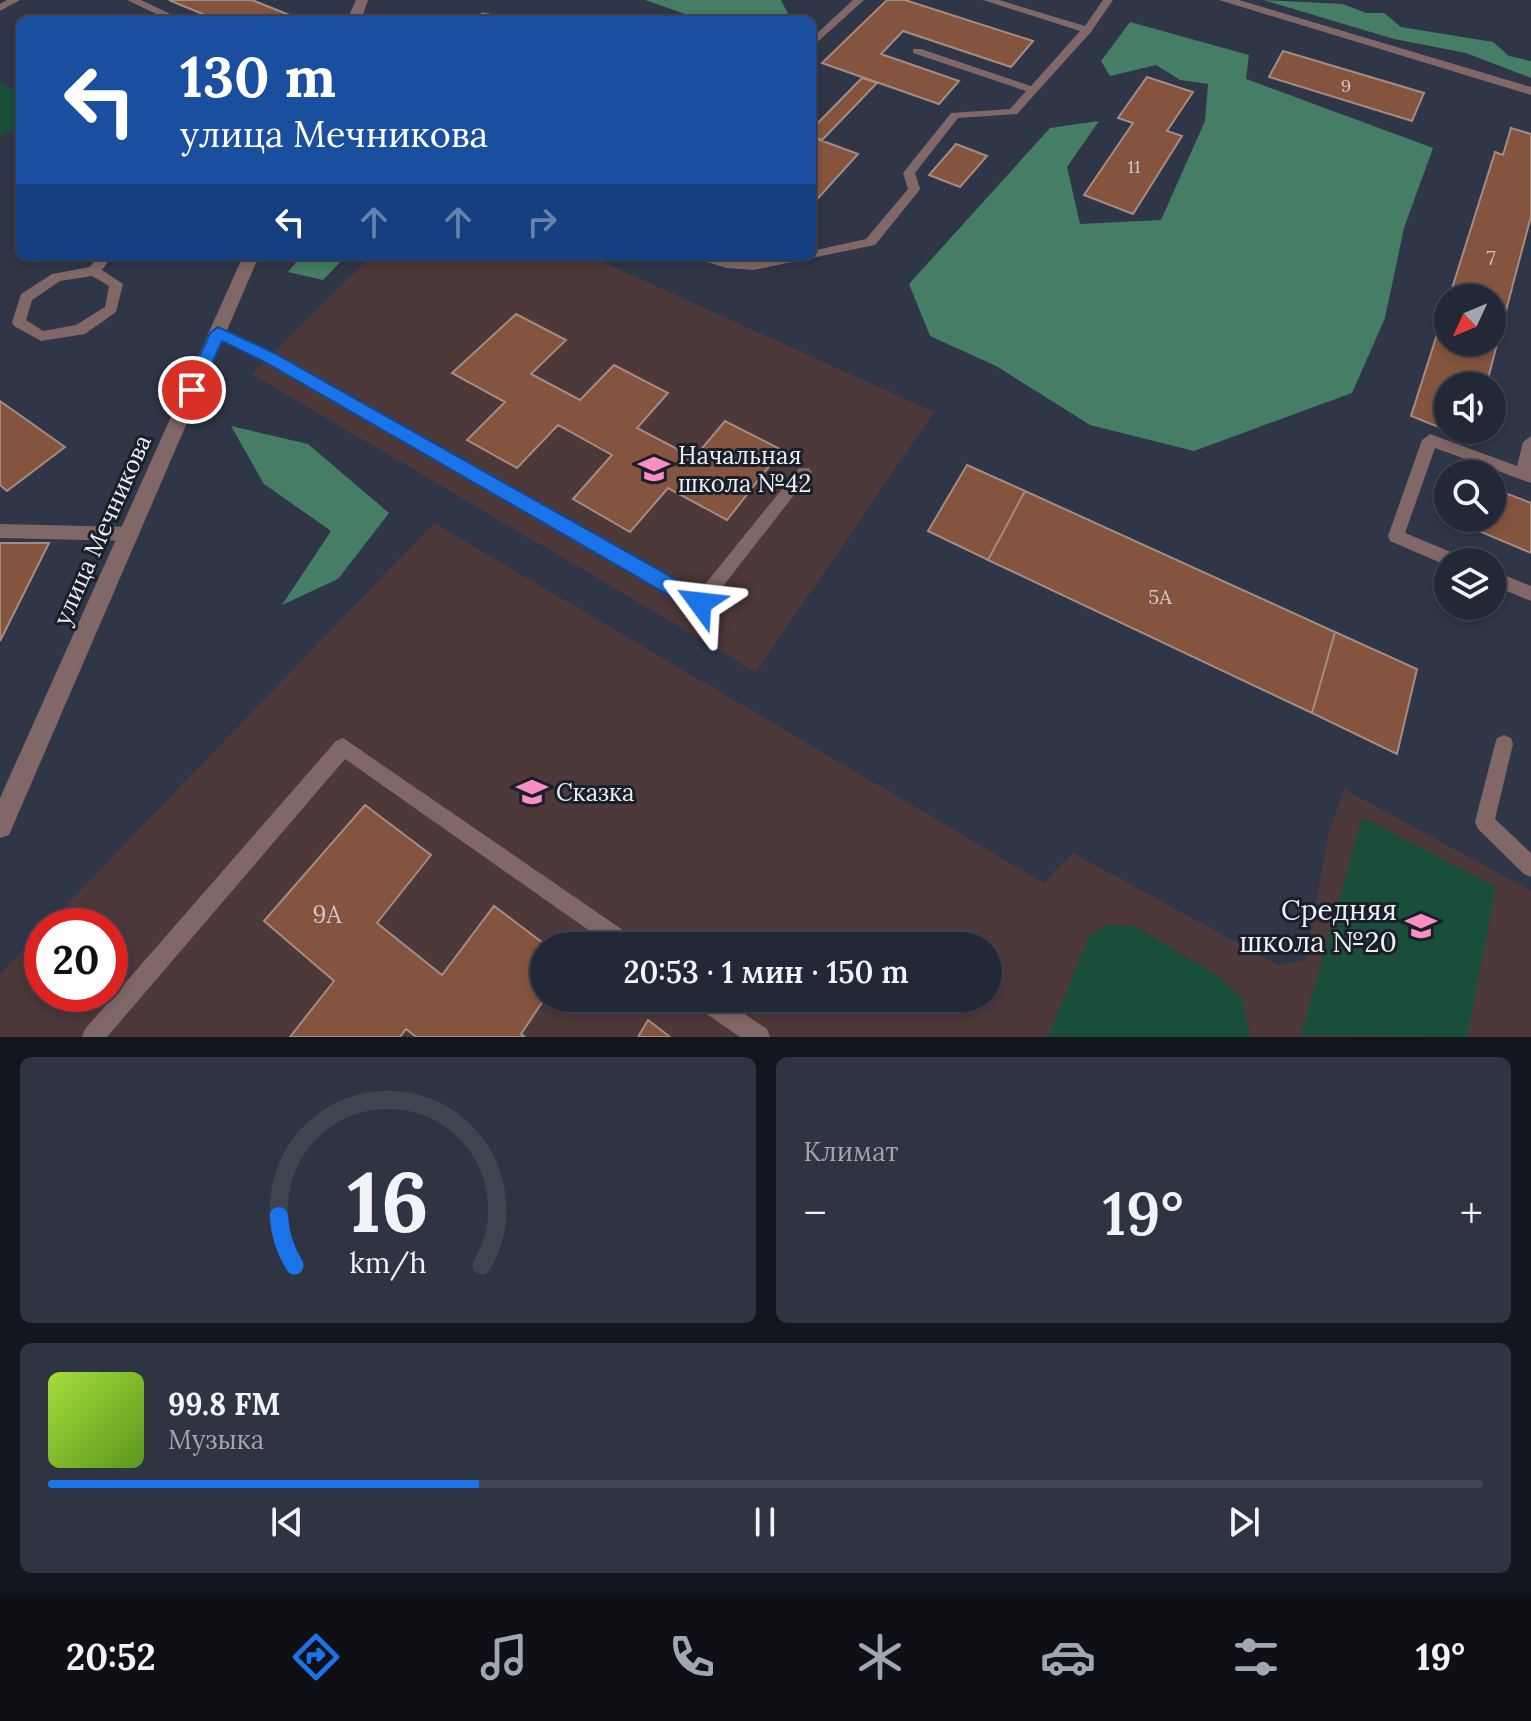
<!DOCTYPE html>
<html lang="ru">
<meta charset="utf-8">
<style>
body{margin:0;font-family:Lora,serif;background:#2e3442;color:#f1f3f6;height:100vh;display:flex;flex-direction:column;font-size:30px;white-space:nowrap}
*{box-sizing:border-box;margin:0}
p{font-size:26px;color:#a2a6ad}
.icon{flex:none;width:44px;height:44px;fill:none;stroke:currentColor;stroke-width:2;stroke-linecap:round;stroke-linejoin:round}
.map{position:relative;height:1037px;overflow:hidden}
.drawer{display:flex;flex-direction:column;gap:20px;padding:20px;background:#13161e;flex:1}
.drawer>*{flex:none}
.hud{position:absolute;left:16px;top:16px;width:800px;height:244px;border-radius:12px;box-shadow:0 4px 12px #0003,0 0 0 2px #3f4451;background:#1a4fa0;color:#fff;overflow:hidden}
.needle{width:52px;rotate:226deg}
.buttons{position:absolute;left:1434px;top:284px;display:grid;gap:16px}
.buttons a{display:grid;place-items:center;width:72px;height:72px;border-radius:50%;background:#222836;box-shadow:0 4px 12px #0003,0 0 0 2px #3f4451;font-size:40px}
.speed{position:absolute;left:24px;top:908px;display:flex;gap:16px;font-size:40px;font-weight:700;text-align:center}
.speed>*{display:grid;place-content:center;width:104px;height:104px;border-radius:50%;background:#222836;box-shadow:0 4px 12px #0003,0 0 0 2px #3f4451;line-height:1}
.speed .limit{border:12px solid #d22;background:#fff;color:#111}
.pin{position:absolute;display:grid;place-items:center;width:68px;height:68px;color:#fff;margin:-34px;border:4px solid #fff;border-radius:50%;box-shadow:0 2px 8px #0007}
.me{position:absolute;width:88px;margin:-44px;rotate:300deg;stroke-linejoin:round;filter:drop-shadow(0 0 6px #0008)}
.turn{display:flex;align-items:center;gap:28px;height:168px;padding:0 32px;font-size:36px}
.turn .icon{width:104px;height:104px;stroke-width:2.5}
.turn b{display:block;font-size:56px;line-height:68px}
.lanes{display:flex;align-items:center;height:76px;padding:0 32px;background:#0003;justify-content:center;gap:40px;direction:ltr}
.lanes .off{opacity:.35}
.big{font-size:60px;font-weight:600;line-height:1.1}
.drawer .widget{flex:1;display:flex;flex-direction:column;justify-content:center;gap:12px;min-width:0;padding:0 28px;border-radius:12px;background:#2e3442}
.drawer .dial{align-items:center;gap:0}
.dial svg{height:208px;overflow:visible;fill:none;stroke:#3f4451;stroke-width:7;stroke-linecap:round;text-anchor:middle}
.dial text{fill:#f1f3f6;stroke:none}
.song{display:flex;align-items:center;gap:24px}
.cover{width:96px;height:96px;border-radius:12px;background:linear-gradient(135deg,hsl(80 70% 55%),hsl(90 70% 35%))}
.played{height:8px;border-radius:4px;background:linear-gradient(90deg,#1a73e8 30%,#3f4451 30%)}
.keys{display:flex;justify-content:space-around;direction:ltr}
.heat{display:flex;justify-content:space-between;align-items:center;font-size:44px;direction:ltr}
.drawer .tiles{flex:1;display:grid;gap:20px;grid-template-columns:1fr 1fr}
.widget:last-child{grid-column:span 2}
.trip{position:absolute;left:530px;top:932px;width:472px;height:80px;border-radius:40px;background:#222836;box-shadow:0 4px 12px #0003,0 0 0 2px #3f4451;font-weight:600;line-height:80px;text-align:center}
.tab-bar{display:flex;height:128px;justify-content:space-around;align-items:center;background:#0e1016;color:#a2a6ad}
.tab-bar .icon{width:56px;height:56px}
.tab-bar .selected{color:#1a73e8}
.tab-bar b{font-size:36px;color:#f1f3f6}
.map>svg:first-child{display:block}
.education{fill:#4d383a;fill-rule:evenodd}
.green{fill:#194f3a}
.forest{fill:#457e64}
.building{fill:#84543e;stroke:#a58c81;stroke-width:2}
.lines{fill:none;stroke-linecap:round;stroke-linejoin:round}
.lane{fill:#816867;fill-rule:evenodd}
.street{fill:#816867;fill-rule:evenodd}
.route{fill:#1a73e8;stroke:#114b97;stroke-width:2}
.labels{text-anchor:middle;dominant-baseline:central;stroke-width:6;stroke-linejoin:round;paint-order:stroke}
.far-number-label{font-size:18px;fill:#d0c8cc}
.number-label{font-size:20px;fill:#d0c8cc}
.poi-label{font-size:24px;fill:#eaeffb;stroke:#1a1e26;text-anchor:start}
.street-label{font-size:24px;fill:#eaeffb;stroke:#1a1e26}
.near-number-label{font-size:24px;fill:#d0c8cc}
.near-poi-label{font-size:28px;fill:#eaeffb;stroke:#1a1e26;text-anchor:end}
</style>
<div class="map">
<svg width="1531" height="1037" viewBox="0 0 1531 1037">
<rect width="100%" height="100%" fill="#2e3648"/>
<path class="education" d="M371,256h219l344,156 -178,260 -504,-298z
M434,523l610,360 29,-30 205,112 27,-5 24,-128 15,-43 187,102v146h-1531v-63l42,-44v64h68v-68h-64zM544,946h444v52h-444z"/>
<path class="green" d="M0,82l20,11v32l-20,11z
M1362,817l134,70 -29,150 -166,-2z
M1110,924l26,3 81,48 26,24 7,38h-202l41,-101z"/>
<path class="forest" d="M645,0h136l10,20h-89z
M1263,0l80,4 23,9h18l17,14 92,15 16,14 22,5v17l-65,-25 -72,-14z
M1130,22l119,33 -3,24 187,69 -29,80 -19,90 -33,75 -158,58 -104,-26 -94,-59 -66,-30 -21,-52 141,-156 49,-7 -32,46 13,57 81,-4 44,-99 3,-37 -28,-4 -24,-15 -46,11 -9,-15z
M301,256h45l-23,24 -35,-8z
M231,426l77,18 81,69 -51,66 -56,26 49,-74 -67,-47z"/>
<path class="building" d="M169,0h83l35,14 -10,6h-60z
M887,0h18l128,41 -22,26 -108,-36 -22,23 78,27 -20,23 -117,-41z
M1283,51l141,42 -12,28 -143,-44z
M1147,77l46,15 -26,39 15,5 -49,78 -49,-19 49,-72 -15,-5z
M862,78l15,5 -55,57 -10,-3v-8z
M1511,128l20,6v82l-45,170h-38v44h26l-3,10 -60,-24 37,-116v42h44v-44h-43l46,-146 8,3z
M812,137l46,17 -46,51z
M956,144l31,12 -27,31 -31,-12z
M516,314l50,26 -35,34 49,26 34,-35 54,28 -31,35 57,30 31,-37 57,29 -55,70 -59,-32 -38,44 -57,-33 39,-44 -54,-30 -41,43 -50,-28 38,-38 -53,-29z
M0,401l65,46 -58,44 -7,-6z
M967,465l58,26 -37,69 -60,-29z
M1025,491l310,141 -23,81 -324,-153z
M1492,493l15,6 1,-5 23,9v50l-71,-30 1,-5h31z
M0,543h49l-49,98z
M1335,632l82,37 -20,85 -85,-41z
M365,805l66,50 -54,68 65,52 52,-69 53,40h-3l1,52 -24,36 4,3h-109l-10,-8 -6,8h-110l44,-56 -70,-60z
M648,1020l22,17h-32z"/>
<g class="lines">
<path class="lane" d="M7,0h13l-20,11v-7z
M127,0h14l42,20h-14z
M853,0h11l-52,47v-9z
M983,0h16l86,26 18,-26h10l-22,32 -74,82 -59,4 -43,55 5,16 -2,3 -43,53 -122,25 -26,-2 -31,-9 -2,-3 46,5 72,-5v-5l54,-12 42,-50 -5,-16 48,-60 59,-4 16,-18 -113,-38v-4h8l110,37 49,-55z
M482,12l9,2 -5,6h-11z
M98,256h14l-10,14 21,14 -7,28 -31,22 -44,7 -27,-15 -2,-4 9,-28 31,-20 38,-7zM92,276l17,10 -4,21 -29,18 -33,6 -17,-11 6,-20 28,-19z
M218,328l55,25 425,240 101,-125h10l3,4 -106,136 -6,3 -437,-250 -50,-24 -2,-4z
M1430,434l87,32 6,-24 8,-6v47l-96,-35 -30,85 58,24 2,5h-17v4l-58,-25 -2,-5 34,-96z
M0,524l128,3 6,2 2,5 -2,5 -6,2 -128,-3z
M1492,570l39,16v15l-39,-16z
M1504,735l7,3 2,6 -18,75 36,34v24l-7,-3 -46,-45 -3,-7 20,-78 2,-6z
M343,738l293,201 3,7h-28l-266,-187 -238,278h-25l3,-8 251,-288z
M692,998h29l46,31 3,8h-30l-45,-31z"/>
<path class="street" d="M356,0h12l-7,20h-14z
M1219,0h20l292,87v8z
M243,256h16l-250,579 -9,3v-40z"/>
</g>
<path class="route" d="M218,327l56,26 433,244 3,6 -3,6 -7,3 -7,-3 -430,-248 -41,-20 -24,53h-12l-2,-4 26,-57z"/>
<defs>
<symbol id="school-bare" viewBox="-9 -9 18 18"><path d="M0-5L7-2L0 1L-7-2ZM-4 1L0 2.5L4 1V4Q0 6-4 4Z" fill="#fb8fc5" stroke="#1a1e26" stroke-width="2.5" paint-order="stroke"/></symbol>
</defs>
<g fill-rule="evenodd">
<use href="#school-bare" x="632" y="447" width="44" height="44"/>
<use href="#school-bare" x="510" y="770" width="44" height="44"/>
<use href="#school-bare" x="1399" y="904" width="44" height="44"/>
</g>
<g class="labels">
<g class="far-number-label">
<text x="1346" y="85">9</text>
<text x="1134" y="166">11</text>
</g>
<g class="number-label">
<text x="1491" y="257">7</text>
<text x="1160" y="596">5А</text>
</g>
<g class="poi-label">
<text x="678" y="455">Начальная<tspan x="678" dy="28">школа №42</tspan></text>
<text x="556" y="792">Сказка</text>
</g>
<g class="street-label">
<text transform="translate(102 530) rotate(-66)">улица Мечникова</text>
</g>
<g class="near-number-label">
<text x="327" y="914">9А</text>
</g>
<g class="near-poi-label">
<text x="1397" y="910">Средняя<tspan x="1397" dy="32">школа №20</tspan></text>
</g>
</g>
</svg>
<div class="buttons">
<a><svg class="needle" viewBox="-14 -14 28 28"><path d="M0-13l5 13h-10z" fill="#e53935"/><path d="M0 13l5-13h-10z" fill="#a2a6ad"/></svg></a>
<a><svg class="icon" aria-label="sound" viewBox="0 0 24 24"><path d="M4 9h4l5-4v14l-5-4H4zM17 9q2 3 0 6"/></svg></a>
<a><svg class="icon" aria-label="search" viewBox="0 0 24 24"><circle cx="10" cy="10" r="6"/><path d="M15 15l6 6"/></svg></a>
<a><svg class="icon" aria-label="layers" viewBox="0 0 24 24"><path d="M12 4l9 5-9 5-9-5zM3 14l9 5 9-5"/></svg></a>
</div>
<div class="speed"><div class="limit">20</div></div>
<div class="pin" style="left:192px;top:390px;background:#d93025"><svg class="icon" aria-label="arrive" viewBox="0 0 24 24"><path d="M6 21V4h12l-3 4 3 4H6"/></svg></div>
<svg class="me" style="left:700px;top:603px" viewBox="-20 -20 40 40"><path d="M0-17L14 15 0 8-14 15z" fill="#1a73e8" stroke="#fff" stroke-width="4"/></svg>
<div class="trip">20:53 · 1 мин · 150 m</div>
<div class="hud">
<div class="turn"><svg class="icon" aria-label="left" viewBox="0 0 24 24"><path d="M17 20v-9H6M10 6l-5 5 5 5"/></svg><div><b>130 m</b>улица Мечникова</div></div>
<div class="lanes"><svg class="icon" aria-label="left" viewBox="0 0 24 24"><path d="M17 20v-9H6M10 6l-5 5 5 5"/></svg><svg class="icon off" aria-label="ahead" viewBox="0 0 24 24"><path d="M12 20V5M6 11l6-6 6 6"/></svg><svg class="icon off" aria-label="ahead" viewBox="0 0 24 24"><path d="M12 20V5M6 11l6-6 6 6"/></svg><svg class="icon off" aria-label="right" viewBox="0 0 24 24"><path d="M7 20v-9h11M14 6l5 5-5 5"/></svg></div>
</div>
</div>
<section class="drawer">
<div class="tiles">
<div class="widget dial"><svg viewBox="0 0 100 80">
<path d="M14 69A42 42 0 1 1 86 69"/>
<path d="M14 69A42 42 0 0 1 8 50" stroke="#1a73e8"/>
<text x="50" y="56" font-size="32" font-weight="700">16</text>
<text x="50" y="72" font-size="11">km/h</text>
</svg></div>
<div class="widget"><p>Климат</p>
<div class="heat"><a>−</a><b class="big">19°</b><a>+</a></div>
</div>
<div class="widget">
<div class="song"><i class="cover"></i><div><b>99.8 FM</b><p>Музыка</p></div></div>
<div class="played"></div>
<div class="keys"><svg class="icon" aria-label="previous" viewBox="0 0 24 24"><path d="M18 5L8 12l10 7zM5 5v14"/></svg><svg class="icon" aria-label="pause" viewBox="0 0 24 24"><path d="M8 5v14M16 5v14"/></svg><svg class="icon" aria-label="next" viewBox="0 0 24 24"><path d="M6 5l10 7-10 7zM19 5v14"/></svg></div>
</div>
</div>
</section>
<nav class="tab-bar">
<b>20:52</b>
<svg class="icon selected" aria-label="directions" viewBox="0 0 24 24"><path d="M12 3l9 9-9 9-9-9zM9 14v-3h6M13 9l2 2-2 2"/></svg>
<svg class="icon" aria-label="music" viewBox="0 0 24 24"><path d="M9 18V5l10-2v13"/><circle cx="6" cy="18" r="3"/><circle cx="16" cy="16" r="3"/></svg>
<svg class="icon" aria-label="phone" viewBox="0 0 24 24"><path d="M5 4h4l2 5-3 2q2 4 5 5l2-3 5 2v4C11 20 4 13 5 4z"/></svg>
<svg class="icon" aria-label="climate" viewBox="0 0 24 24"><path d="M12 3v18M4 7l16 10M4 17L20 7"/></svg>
<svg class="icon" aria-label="car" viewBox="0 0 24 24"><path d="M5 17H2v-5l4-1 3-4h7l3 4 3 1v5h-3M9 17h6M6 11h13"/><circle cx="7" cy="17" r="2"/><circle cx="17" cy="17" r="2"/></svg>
<svg class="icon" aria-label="filters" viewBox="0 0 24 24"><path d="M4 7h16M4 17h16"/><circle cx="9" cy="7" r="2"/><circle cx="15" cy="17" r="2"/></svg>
<b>19°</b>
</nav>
